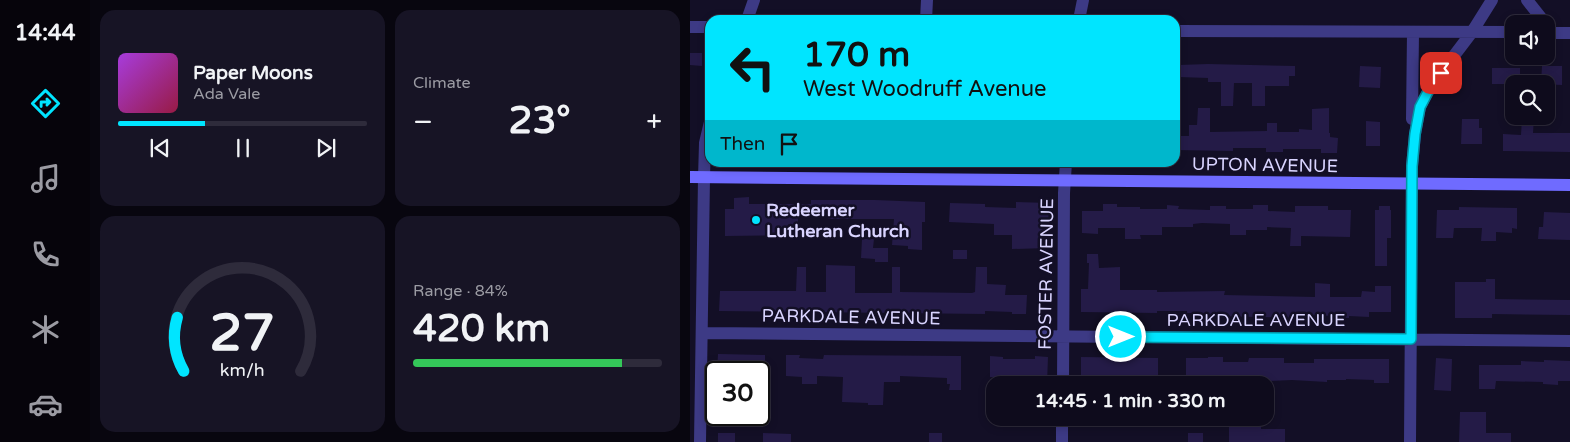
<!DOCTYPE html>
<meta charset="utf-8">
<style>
body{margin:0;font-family:"Varela Round",sans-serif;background:#171425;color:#f1f3f6;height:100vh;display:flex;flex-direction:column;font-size:19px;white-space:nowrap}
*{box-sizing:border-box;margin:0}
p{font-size:16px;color:#9b9ba3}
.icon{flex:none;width:28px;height:28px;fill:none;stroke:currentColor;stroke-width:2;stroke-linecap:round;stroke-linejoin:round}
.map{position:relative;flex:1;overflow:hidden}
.side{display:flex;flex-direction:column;gap:10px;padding:10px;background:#08060f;width:600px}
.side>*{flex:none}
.hud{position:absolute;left:15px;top:15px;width:475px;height:152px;border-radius:15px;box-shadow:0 2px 8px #0003,0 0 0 1px #2e2b3b;background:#00e5ff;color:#111;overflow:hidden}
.fabs{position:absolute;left:815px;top:15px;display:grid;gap:10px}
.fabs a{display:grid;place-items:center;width:50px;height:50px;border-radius:10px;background:#0e0b1c;box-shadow:0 2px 8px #0003,0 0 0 1px #2e2b3b;font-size:25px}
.speed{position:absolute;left:15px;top:361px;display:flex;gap:10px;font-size:25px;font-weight:700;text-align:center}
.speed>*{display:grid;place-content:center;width:65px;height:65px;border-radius:50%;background:#0e0b1c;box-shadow:0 2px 8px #0003,0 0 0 1px #2e2b3b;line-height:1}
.speed .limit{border:2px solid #111;border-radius:8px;background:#fff;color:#111}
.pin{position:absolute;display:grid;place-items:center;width:42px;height:42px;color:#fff;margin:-21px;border-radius:10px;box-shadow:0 2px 8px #0006}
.me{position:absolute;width:55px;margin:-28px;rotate:90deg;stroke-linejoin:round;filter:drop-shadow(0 0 4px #0008)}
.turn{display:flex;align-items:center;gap:18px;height:105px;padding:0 15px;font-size:22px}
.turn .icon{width:65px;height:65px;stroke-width:2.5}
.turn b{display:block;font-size:35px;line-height:42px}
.then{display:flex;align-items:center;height:48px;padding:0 15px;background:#0003;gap:10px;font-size:19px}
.big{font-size:38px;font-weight:700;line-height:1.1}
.side .card{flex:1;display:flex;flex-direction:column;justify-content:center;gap:8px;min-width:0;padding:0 18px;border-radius:15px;background:#171425}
.side .dial{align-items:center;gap:0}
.dial svg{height:130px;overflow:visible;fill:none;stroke:#2e2b3b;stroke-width:7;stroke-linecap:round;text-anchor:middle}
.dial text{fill:#f1f3f6;stroke:none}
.song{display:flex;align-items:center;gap:15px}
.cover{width:60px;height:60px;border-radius:8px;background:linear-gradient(135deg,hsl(280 70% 55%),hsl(340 70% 35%))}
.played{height:5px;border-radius:2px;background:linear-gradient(90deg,#00e5ff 35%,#2e2b3b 35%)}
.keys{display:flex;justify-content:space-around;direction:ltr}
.heat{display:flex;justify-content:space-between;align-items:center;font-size:28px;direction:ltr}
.charge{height:8px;border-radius:4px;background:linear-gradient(90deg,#34c759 84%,#2e2b3b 0)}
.side .tiles{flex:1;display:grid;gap:10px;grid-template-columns:repeat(2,1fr)}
.trip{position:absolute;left:296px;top:376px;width:288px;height:50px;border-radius:15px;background:#0e0b1c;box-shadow:0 2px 8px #0003,0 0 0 1px #2e2b3b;font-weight:700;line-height:50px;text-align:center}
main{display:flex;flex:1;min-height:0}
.dock{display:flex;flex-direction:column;width:90px;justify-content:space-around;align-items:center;background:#06040b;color:#9b9ba3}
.dock .icon{width:35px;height:35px}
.dock .active{color:#00e5ff}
.dock b{font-size:22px;color:#f1f3f6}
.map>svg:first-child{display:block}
.building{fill:#241b47}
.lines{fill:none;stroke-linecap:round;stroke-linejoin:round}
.street{stroke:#3d3a85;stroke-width:12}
.secondary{stroke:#6f6bff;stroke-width:12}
.route-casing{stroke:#0095a6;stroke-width:12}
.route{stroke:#00e5ff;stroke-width:9}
.poi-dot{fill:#00e5ff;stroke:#130f26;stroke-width:2}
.labels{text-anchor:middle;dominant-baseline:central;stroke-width:5;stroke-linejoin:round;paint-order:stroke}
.street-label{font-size:18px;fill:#d9d4ff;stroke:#130f26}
.poi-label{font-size:18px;font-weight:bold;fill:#d9d4ff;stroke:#130f26;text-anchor:start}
</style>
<main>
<nav class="dock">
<b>14:44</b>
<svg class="icon active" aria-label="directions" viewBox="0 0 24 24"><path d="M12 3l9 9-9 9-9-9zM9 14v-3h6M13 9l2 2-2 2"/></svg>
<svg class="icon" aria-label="music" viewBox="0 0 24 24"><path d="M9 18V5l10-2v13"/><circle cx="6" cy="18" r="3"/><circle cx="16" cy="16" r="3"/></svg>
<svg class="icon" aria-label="phone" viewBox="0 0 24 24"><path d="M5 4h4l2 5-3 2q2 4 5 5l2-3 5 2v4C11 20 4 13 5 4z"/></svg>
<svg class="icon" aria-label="climate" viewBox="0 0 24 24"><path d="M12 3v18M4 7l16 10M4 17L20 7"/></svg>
<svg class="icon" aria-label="car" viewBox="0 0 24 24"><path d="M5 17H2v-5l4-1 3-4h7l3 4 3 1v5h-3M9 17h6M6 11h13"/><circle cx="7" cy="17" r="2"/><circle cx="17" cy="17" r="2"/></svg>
</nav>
<section class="side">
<div class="tiles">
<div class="card">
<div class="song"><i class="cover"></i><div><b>Paper Moons</b><p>Ada Vale</p></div></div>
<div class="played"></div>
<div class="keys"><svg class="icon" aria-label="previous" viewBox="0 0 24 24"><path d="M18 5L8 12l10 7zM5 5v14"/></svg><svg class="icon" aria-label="pause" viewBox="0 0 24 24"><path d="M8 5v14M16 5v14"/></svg><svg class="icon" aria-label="next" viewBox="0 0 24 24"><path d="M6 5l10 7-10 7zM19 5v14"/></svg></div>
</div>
<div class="card"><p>Climate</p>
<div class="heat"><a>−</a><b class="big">23°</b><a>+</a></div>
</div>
<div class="card dial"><svg viewBox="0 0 100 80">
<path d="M14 69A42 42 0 1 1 86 69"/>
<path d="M14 69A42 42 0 0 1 10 36" stroke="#00e5ff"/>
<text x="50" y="56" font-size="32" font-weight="700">27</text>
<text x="50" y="72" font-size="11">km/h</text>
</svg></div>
<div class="card"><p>Range · 84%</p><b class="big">420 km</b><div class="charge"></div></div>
</div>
</section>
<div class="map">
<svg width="880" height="442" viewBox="0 0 880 442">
<rect width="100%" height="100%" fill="#130f26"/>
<path class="building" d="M0,53h12v13l-12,-1z
M518,64l87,2v10h-6v10h-24v20h-13v-23h-18l-1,23h-12v-24h-13v-4l-29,-1v-12z
M670,66l21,1 -1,21 -21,-1z
M852,66h20v19l-21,-1z
M802,68h28v16h-28z
M508,108h12v24l57,-1v-8h10v9h22v-3l13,1v-21l17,-1v25h1v4l8,1 -1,15h-16v-4h-38v3h-17v-4h-33v3l-58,-1v-14h14v-11h8z
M832,117l12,1 -1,15h37v19l-67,-1v-17l18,1z
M772,119h17v9h3v16h-21z
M676,121l14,1v24h-14z
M59,197v7h62v-4h64l50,2v20h-3v28l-14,-1v-3l-16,-1 2,-26h-66v-5l-30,-1v22l-73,1v-27h9v-11z
M326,202l33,1 -2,45 -35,1v-14h-18v-11l-45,-2 1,-19 35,1v3l31,1z
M413,204h14v3h23v2h27v-4l12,1 -1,3 32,1v-4h16v3h27v-4h15v6l27,1v-6h33v4h23l-1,27 -49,-1v10h-11l1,-18 -24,-1v3h-21v5h-16v-11l-28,-1 -9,1v3h-31v8h-22l1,4h-16v-11h-27v6l-16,-1v-22h21z
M689,206h11v4h1v28h-4v28h-12v-56h4z
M769,207l58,1v21l-5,-1v5l-16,-1v9h-15l1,-13h-28l-1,10h-17l1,-28h22z
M854,212l26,1v27l-32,-1 1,-12h4z
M172,239h12l-1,9h15v14h-13v-3l-14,-1z
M263,250h14v9h-14z
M397,254h11l1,14 21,-1v23h37v2l68,-1 -1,4 91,2v-14l15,1v13h31l1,-6 13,1v-6h16v26h-22v5l-20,-1v2l-14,-1v-1l-29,-1v3l-97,-2v-3h-22v-2h-30v2l-76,-1v-23h7l1,-26h-2z
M136,265l29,1v27h37v-26h8v25l72,1 3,-1 1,-25h11v17l19,1 -1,10h22l-1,19h-14v-2l-27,-1v3l-266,-3 1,-20h76l1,-24h9v25h20z
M796,279h9v20l75,1v15l-78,-1v4h-37v-36h31z
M28,354l47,1v17h-48z
M96,355h14l-1,3 24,1 1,-4 137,1v34h-12l1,-6h-3v-6l-47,-2v6h-16l-1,23h-15v-2l-26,-1 1,-25 -26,-1v8h-15v-7l-16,-1z
M300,356l13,1v2h32v-3l13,1 -1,27h-13v-4h-24v-2l-20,-1z
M391,357l77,1v23l-77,-2z
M518,357h15v5h25l1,-4h35v5h30v-4h75v24h-15v-3l-28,-1v1h-19v2l-35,-2 -44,2 -48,-3v2h-14v-23h22z
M746,358l16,1 -1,32 -17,-1z
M854,360l26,1v20h-12v4l-15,-1v-2l-47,-1 -1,8h-16v-24h42v-4l23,1z
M770,412h26v21h25v9h-52z
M539,418h32v11h24v13h-56z
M28,433h17v9h-17z
M73,433l28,1v8h-28z
M239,433h13v9h-13z
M498,433h15v9h-15z"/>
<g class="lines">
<path class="street" d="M837,0l19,24
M57,20l7,-20
M236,20l1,-20
M389,20l4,-20
M0,27h20
M485,31l339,1
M856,33h24
M722,119l1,-87
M12,333l868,8
M373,385l1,-192 2,-31
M10,442l4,-264 1,-35 5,-21
M372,442v-24
M720,442l2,-275 3,-33 5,-27 11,-21 41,-54 20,-32"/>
<path class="secondary" d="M0,177l880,8"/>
</g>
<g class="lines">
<defs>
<path id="route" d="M431,337l290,2 1,-173 3,-32 5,-27 11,-21 10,-13"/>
</defs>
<use href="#route" class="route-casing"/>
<use href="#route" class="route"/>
</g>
<circle class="poi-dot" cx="66" cy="220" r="5"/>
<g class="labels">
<g class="street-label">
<text transform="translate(575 165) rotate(1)">UPTON AVENUE</text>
<text transform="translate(356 274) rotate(-89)">FOSTER AVENUE</text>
<text transform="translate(161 317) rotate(1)">PARKDALE AVENUE</text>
<text x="566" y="320">PARKDALE AVENUE</text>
</g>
<g class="poi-label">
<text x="76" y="210">Redeemer<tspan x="76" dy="21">Lutheran Church</tspan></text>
</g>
</g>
</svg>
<div class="fabs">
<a><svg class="icon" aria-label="sound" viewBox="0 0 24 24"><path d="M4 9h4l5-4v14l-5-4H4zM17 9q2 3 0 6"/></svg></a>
<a><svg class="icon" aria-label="search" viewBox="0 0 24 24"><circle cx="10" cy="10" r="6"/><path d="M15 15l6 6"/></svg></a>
</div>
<div class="speed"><div class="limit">30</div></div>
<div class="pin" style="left:751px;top:73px;background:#d93025"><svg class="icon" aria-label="arrive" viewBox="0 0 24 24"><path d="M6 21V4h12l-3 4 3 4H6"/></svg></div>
<svg class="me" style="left:431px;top:337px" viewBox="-20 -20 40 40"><circle r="17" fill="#00e5ff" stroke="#fff" stroke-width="3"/><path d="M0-11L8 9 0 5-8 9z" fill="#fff"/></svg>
<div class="trip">14:45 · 1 min · 330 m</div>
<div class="hud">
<div class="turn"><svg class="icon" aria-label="left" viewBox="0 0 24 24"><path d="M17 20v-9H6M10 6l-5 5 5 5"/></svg><div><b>170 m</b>West Woodruff Avenue</div></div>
<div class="then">Then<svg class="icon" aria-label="arrive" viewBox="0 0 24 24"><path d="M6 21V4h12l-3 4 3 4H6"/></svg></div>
</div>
</div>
</main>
